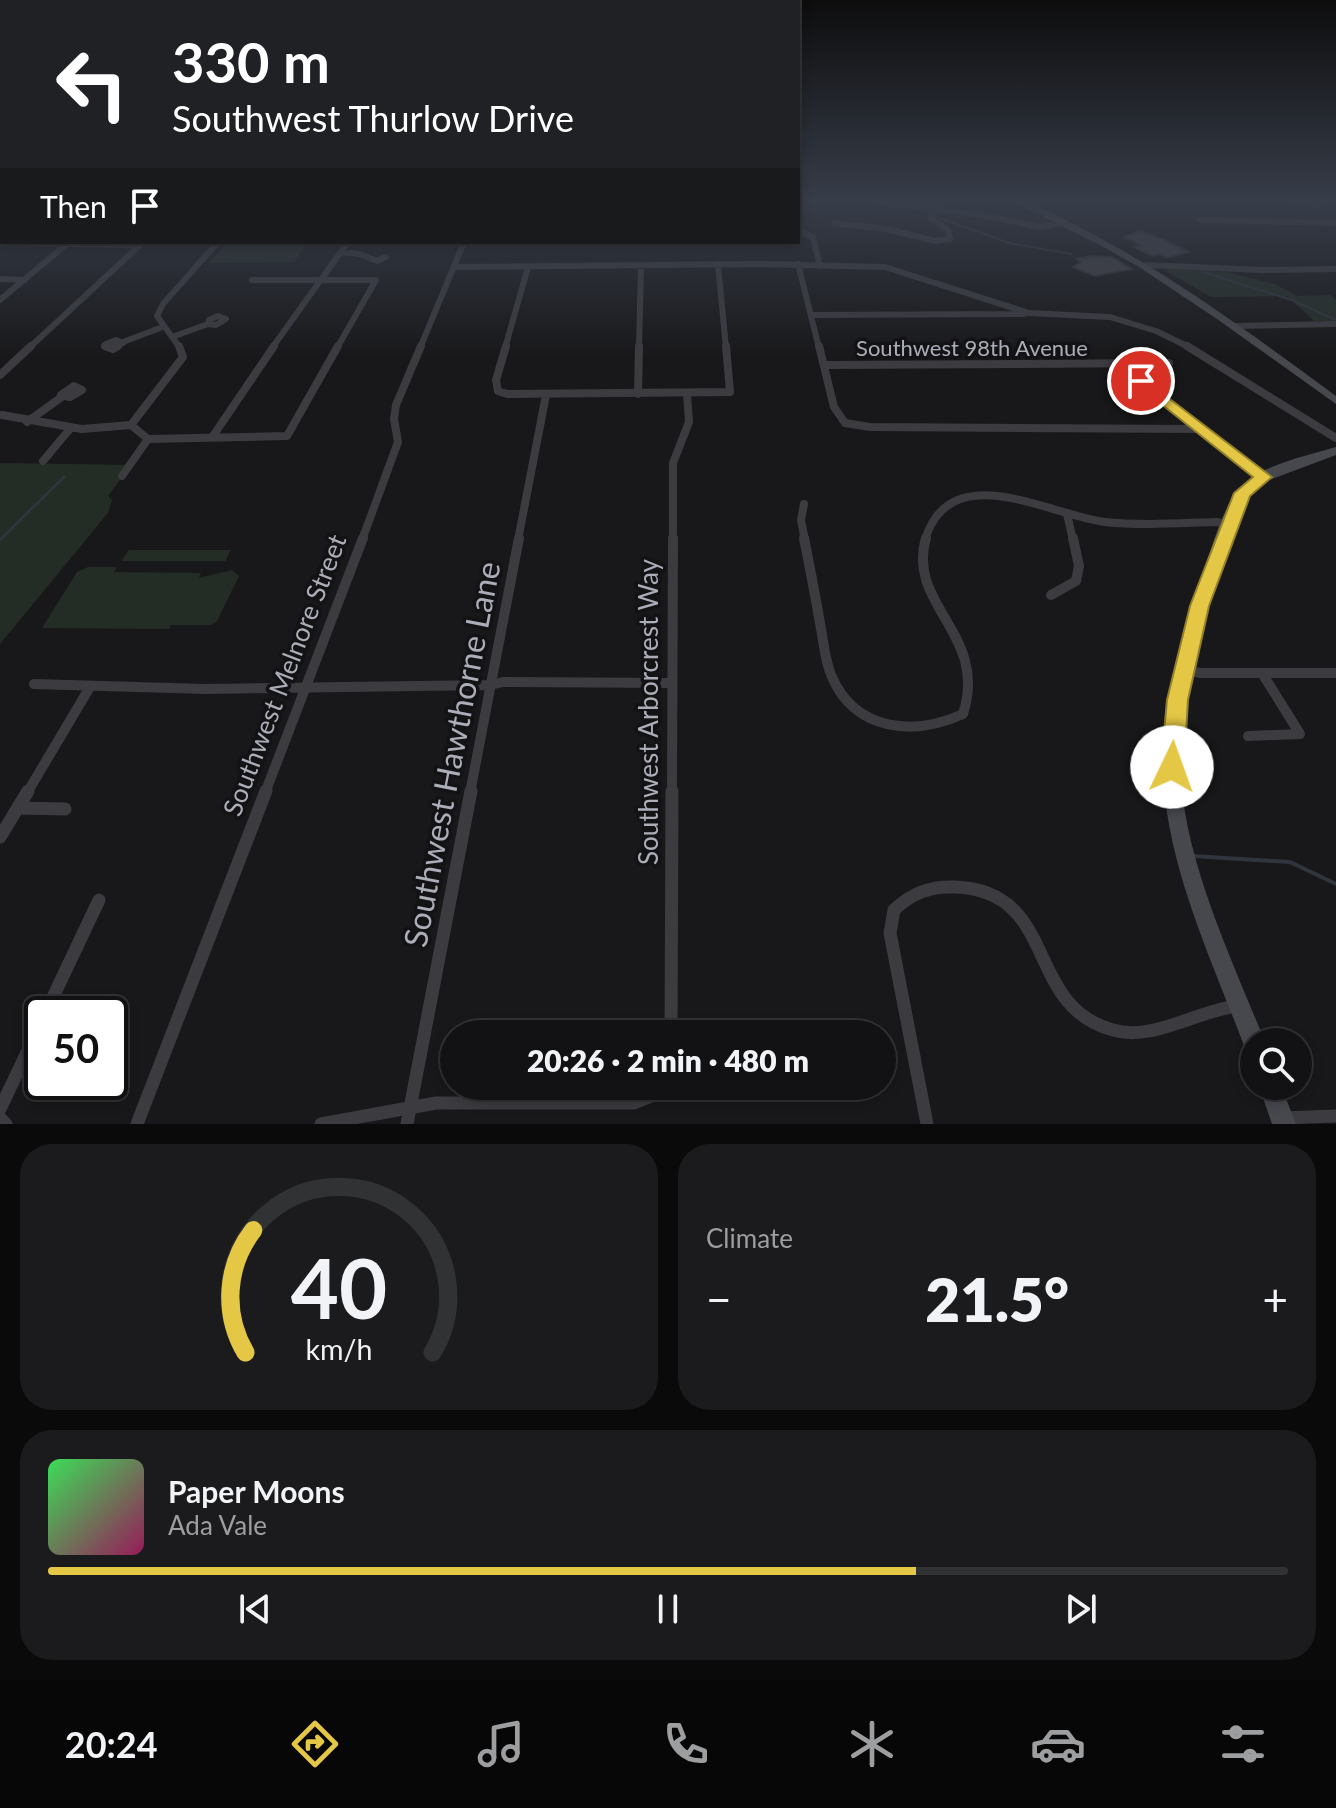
<!DOCTYPE html>
<meta charset="utf-8">
<style>
body{margin:0;font-family:Lato,sans-serif;background:#1b1b1d;color:#f1f3f6;height:100vh;display:flex;flex-direction:column;font-size:30px;white-space:nowrap}
*{box-sizing:border-box;margin:0}
p{font-size:26px;color:#9c9ea0}
.icon{flex:none;width:44px;height:44px;fill:none;stroke:currentColor;stroke-width:2;stroke-linecap:round;stroke-linejoin:round}
.map{position:relative;height:1124px;overflow:hidden}
.drawer{display:flex;flex-direction:column;gap:20px;padding:20px;background:#0a0a0b;flex:1}
.drawer>*{flex:none}
.guide{position:absolute;left:0px;top:0px;width:800px;height:244px;box-shadow:0 4px 12px #0003,0 0 0 2px #313234;background:#202124;color:#fff;overflow:hidden}
.fabs{position:absolute;left:1240px;top:1028px;display:grid;gap:16px}
.fabs a{display:grid;place-items:center;width:72px;height:72px;border-radius:50%;background:#121214;box-shadow:0 4px 12px #0003,0 0 0 2px #313234;font-size:40px}
.speed{position:absolute;left:24px;top:996px;display:flex;gap:16px;font-size:40px;font-weight:700;text-align:center}
.speed>*{display:grid;place-content:center;width:104px;height:104px;border-radius:50%;background:#121214;box-shadow:0 4px 12px #0003,0 0 0 2px #313234;line-height:1}
.speed .limit{border:4px solid #111;border-radius:12px;background:#fff;color:#111}
.pin{position:absolute;display:grid;place-items:center;width:68px;height:68px;color:#fff;margin:-34px;border:4px solid #fff;border-radius:50%;box-shadow:0 2px 8px #0007}
.me{position:absolute;width:88px;margin:-44px;rotate:3deg;stroke-linejoin:round;filter:drop-shadow(0 0 6px #0008)}
.turn{display:flex;align-items:center;gap:28px;height:168px;padding:0 40px;font-size:36px}
.turn .icon{width:104px;height:104px;stroke-width:2.5}
.turn b{display:block;font-size:56px;line-height:68px}
.then{display:flex;align-items:center;height:76px;padding:0 40px;background:#0003;gap:16px;font-size:30px}
.big{font-size:60px;font-weight:800;line-height:1.1}
.drawer .card{flex:1;display:flex;flex-direction:column;justify-content:center;gap:12px;min-width:0;padding:0 28px;border-radius:32px;background:#1b1b1d}
.drawer .dial{align-items:center;gap:0}
.dial svg{height:208px;overflow:visible;fill:none;stroke:#313234;stroke-width:7;stroke-linecap:round;text-anchor:middle}
.dial text{fill:#f1f3f6;stroke:none}
.song{display:flex;align-items:center;gap:24px}
.cover{width:96px;height:96px;border-radius:12px;background:linear-gradient(135deg,hsl(130 70% 55%),hsl(330 70% 35%))}
.played{height:8px;border-radius:4px;background:linear-gradient(90deg,#e4c745 70%,#313234 70%)}
.keys{display:flex;justify-content:space-around;direction:ltr}
.heat{display:flex;justify-content:space-between;align-items:center;font-size:44px;direction:ltr}
.drawer .tiles{flex:1;display:grid;gap:20px;grid-template-columns:1fr 1fr}
.card:last-child{grid-column:span 2}
.trip{position:absolute;left:440px;top:1020px;width:456px;height:80px;border-radius:40px;background:#121214;box-shadow:0 4px 12px #0003,0 0 0 2px #313234;font-weight:800;line-height:80px;text-align:center}
.menu{display:flex;height:128px;justify-content:space-around;align-items:center;background:#070708;color:#9c9ea0}
.menu .icon{width:56px;height:56px}
.menu .current{color:#e4c745}
.menu b{font-size:36px;color:#f1f3f6}
.map>svg:first-child{display:block}
.green{fill:#242c26}
.lines{fill:none;stroke-linecap:round;stroke-linejoin:round}
.stream-far2{stroke:#2f343d;stroke-width:2}
.stream-far1{stroke:#2f343d;stroke-width:3}
.stream{stroke:#2f343d;stroke-width:4}
.building{fill:#424247;stroke:#333236;stroke-width:2}
.minor-far3{stroke:#3b3b40;stroke-width:6}
.minor-far2{stroke:#3b3b40;stroke-width:8}
.minor-far1{stroke:#3b3b40;stroke-width:10}
.minor{stroke:#3b3b40;stroke-width:13}
.secondary{fill:#47484e;fill-rule:evenodd}
.motorway{fill:#65676f;fill-rule:evenodd}
.route{fill:#e4c745;stroke:#94812d;stroke-width:2}
.labels{text-anchor:middle;dominant-baseline:central;stroke-width:7;stroke-linejoin:round;paint-order:stroke}
.far-street-label{font-size:22px;fill:#abadb8;stroke:#131315}
.street-label{font-size:26px;fill:#abadb8;stroke:#131315}
.near-street-label{font-size:32px;fill:#abadb8;stroke:#131315}
</style>
<div class="map">
<svg width="1336" height="1124" viewBox="0 0 1336 1124">
<rect width="100%" height="100%" fill="#18181a"/>
<path class="green" d="M227,242h81l-14,20 -85,1z
M1162,269l64,3 49,12 22,12 33,-1 6,5v21h-22l-27,-25 -76,1z
M0,463l131,2 -23,31 4,4 -4,13 -108,131z
M129,550h102l-6,11h-104z
M88,567h29l-3,5 87,1 -2,5 33,-8 7,6 -22,45 -6,4h-40l-2,4 -127,-1 35,-56z"/>
<g class="lines">
<path class="stream-far2" d="M1278,201l58,9
M914,204l16,2
M934,216l75,27 63,11
M1203,272l89,28 44,20"/>
<path class="stream-far1" d="M0,540l64,-63"/>
<path class="stream" d="M1193,856l97,6 46,22"/>
</g>
<path class="building" d="M1140,231l24,9 25,12 -23,6 -7,-4 -7,2 -18,-9 6,-2 -16,-8z
M1092,256l20,1 20,12 -37,7 -22,-9 8,-5 -5,-3z"/>
<g class="lines">
<path class="minor-far3" d="M869,201l112,14 59,12 24,-5
M1200,220l136,3
M834,223l53,6 48,12 15,-2 -2,-9 -17,-11v-10
M798,230l15,7 7,29
M0,243l140,2 -111,103
M341,252l19,2 17,7 9,-4
M718,264l8,84
M798,264l21,84
M1146,265l116,5 74,-1
M454,267l306,-3 125,3 144,46 81,4 46,14 35,17
M0,279l25,1
M252,280h124l-39,68
M0,300l68,-57
M811,315l213,-1
M218,316l8,3 -10,6 -8,-1 1,-4z
M1233,326l103,-2
M172,337l36,-13
M123,342l37,-14
M107,348l-1,-4 10,-4 7,3 -9,5
M180,348l-23,-32 6,-12 55,-62
M272,348l76,-106
M420,348l44,-106
M505,348l23,-81
M639,348l2,-81"/>
<path class="minor-far2" d="M105,346l8,3 5,-3
M506,346l-10,34 2,11 9,3 223,-2 -4,-46
M819,346l15,61 11,16 25,4 330,2
M1187,346l149,92
M824,365l345,-2
M1121,365l143,112
M0,375l31,-29
M74,386l8,4 -12,7 -9,-2z
M638,394l1,-48
M2,415l80,14 49,-4
M27,422l36,-26
M131,425l17,14 139,-3 51,-90
M131,425l52,-68 -4,-11
M213,436l61,-90
M43,461l26,-31
M122,476l26,-37
M804,504l-3,16 4,20
M1067,514l6,26
M362,540l36,-98 -4,-23 2,-14 25,-59
M518,540l28,-145
M673,540v-77l16,-41 -2,-28
M925,540c25,-84 124,-25 180,-18 37,4 75,1 112,0l12,3"/>
<path class="minor-far1" d="M804,538c6,31 12,61 17,91 3,16 4,33 11,48 24,55 83,59 131,37 26,-80 -57,-109 -37,-176
M1051,595l25,-14 3,-15 -6,-28
M1183,669l17,4h136
M34,684l171,5 285,-4 13,-3 168,1
M1248,736l52,-2 -38,-61
M27,793l63,-106
M265,793l98,-255
M470,793l49,-255
M672,793l1,-255"/>
<path class="minor" d="M18,808l47,1
M0,837l28,-46
M45,1014l54,-114
M671,1034l1,-243
M0,1109l42,-88
M0,1118l6,6
M1282,1118l54,-2
M137,1124l129,-333
M321,1124l115,-21h198l27,-11 3,-6
M407,1124l64,-333
M927,1124l-37,-191 4,-23c18,-17 36,-24 61,-23 105,4 68,119 158,143 40,12 85,-20 125,-24"/>
<path class="secondary" d="M1011,201c23,0 48,16 68,26 92,47 174,108 257,169v8l-119,-85 -78,-52 -41,-23z
M1336,447v8l-72,27c-29,19 -35,60 -46,90 -20,60 -37,121 -38,185 0,96 50,197 85,285h-11v12l-8,-3 -3,-8c-34,-90 -81,-187 -80,-285 1,-59 17,-116 36,-172 11,-30 22,-83 47,-104 20,-18 64,-27 90,-35z
M1259,1086h22l15,38h-24z"/>
<path class="motorway" d="M0,213h2l-2,7z"/>
</g>
<linearGradient id="sky" x2="0" y2="1"><stop stop-color="#0d0d0e"/><stop offset="0.56" stop-color="#373d49"/><stop offset="1" stop-color="#373d49" stop-opacity="0"/></linearGradient>
<rect width="1336" height="359" fill="url(#sky)"/>
<path class="route" d="M1141,377l131,100 -22,19 -41,110 -21,94 -4,67 -4,8 -8,3 -8,-3 -3,-8 6,-67 23,-94 44,-113 19,-16 -117,-93 -3,-3z"/>
<g class="labels">
<g class="far-street-label">
<text x="972" y="347">Southwest 98th Avenue</text>
</g>
<g class="street-label">
<text transform="translate(284 675) rotate(-69)">Southwest Melnore Street</text>
<text transform="translate(648 712) rotate(-90)">Southwest Arborcrest Way</text>
</g>
<g class="near-street-label">
<text transform="translate(451 754) rotate(-79)">Southwest Hawthorne Lane</text>
</g>
</g>
</svg>
<div class="fabs">
<a><svg class="icon" aria-label="search" viewBox="0 0 24 24"><circle cx="10" cy="10" r="6"/><path d="M15 15l6 6"/></svg></a>
</div>
<div class="speed"><div class="limit">50</div></div>
<div class="pin" style="left:1141px;top:381px;background:#d93025"><svg class="icon" aria-label="arrive" viewBox="0 0 24 24"><path d="M6 21V4h12l-3 4 3 4H6"/></svg></div>
<svg class="me" style="left:1172px;top:767px" viewBox="-20 -20 40 40"><circle r="19" fill="#fff"/><path d="M0-13L10 11 0 6-10 11z" fill="#e4c745"/></svg>
<div class="trip">20:26 · 2 min · 480 m</div>
<div class="guide">
<div class="turn"><svg class="icon" aria-label="left" viewBox="0 0 24 24"><path d="M17 20v-9H6M10 6l-5 5 5 5"/></svg><div><b>330 m</b>Southwest Thurlow Drive</div></div>
<div class="then">Then<svg class="icon" aria-label="arrive" viewBox="0 0 24 24"><path d="M6 21V4h12l-3 4 3 4H6"/></svg></div>
</div>
</div>
<section class="drawer">
<div class="tiles">
<div class="card dial"><svg viewBox="0 0 100 80">
<path d="M14 69A42 42 0 1 1 86 69"/>
<path d="M14 69A42 42 0 0 1 17 22" stroke="#e4c745"/>
<text x="50" y="56" font-size="32" font-weight="700">40</text>
<text x="50" y="72" font-size="11">km/h</text>
</svg></div>
<div class="card"><p>Climate</p>
<div class="heat"><a>−</a><b class="big">21.5°</b><a>+</a></div>
</div>
<div class="card">
<div class="song"><i class="cover"></i><div><b>Paper Moons</b><p>Ada Vale</p></div></div>
<div class="played"></div>
<div class="keys"><svg class="icon" aria-label="previous" viewBox="0 0 24 24"><path d="M18 5L8 12l10 7zM5 5v14"/></svg><svg class="icon" aria-label="pause" viewBox="0 0 24 24"><path d="M8 5v14M16 5v14"/></svg><svg class="icon" aria-label="next" viewBox="0 0 24 24"><path d="M6 5l10 7-10 7zM19 5v14"/></svg></div>
</div>
</div>
</section>
<nav class="menu">
<b>20:24</b>
<svg class="icon current" aria-label="directions" viewBox="0 0 24 24"><path d="M12 3l9 9-9 9-9-9zM9 14v-3h6M13 9l2 2-2 2"/></svg>
<svg class="icon" aria-label="music" viewBox="0 0 24 24"><path d="M9 18V5l10-2v13"/><circle cx="6" cy="18" r="3"/><circle cx="16" cy="16" r="3"/></svg>
<svg class="icon" aria-label="phone" viewBox="0 0 24 24"><path d="M5 4h4l2 5-3 2q2 4 5 5l2-3 5 2v4C11 20 4 13 5 4z"/></svg>
<svg class="icon" aria-label="climate" viewBox="0 0 24 24"><path d="M12 3v18M4 7l16 10M4 17L20 7"/></svg>
<svg class="icon" aria-label="car" viewBox="0 0 24 24"><path d="M5 17H2v-5l4-1 3-4h7l3 4 3 1v5h-3M9 17h6M6 11h13"/><circle cx="7" cy="17" r="2"/><circle cx="17" cy="17" r="2"/></svg>
<svg class="icon" aria-label="filters" viewBox="0 0 24 24"><path d="M4 7h16M4 17h16"/><circle cx="9" cy="7" r="2"/><circle cx="15" cy="17" r="2"/></svg>
</nav>
